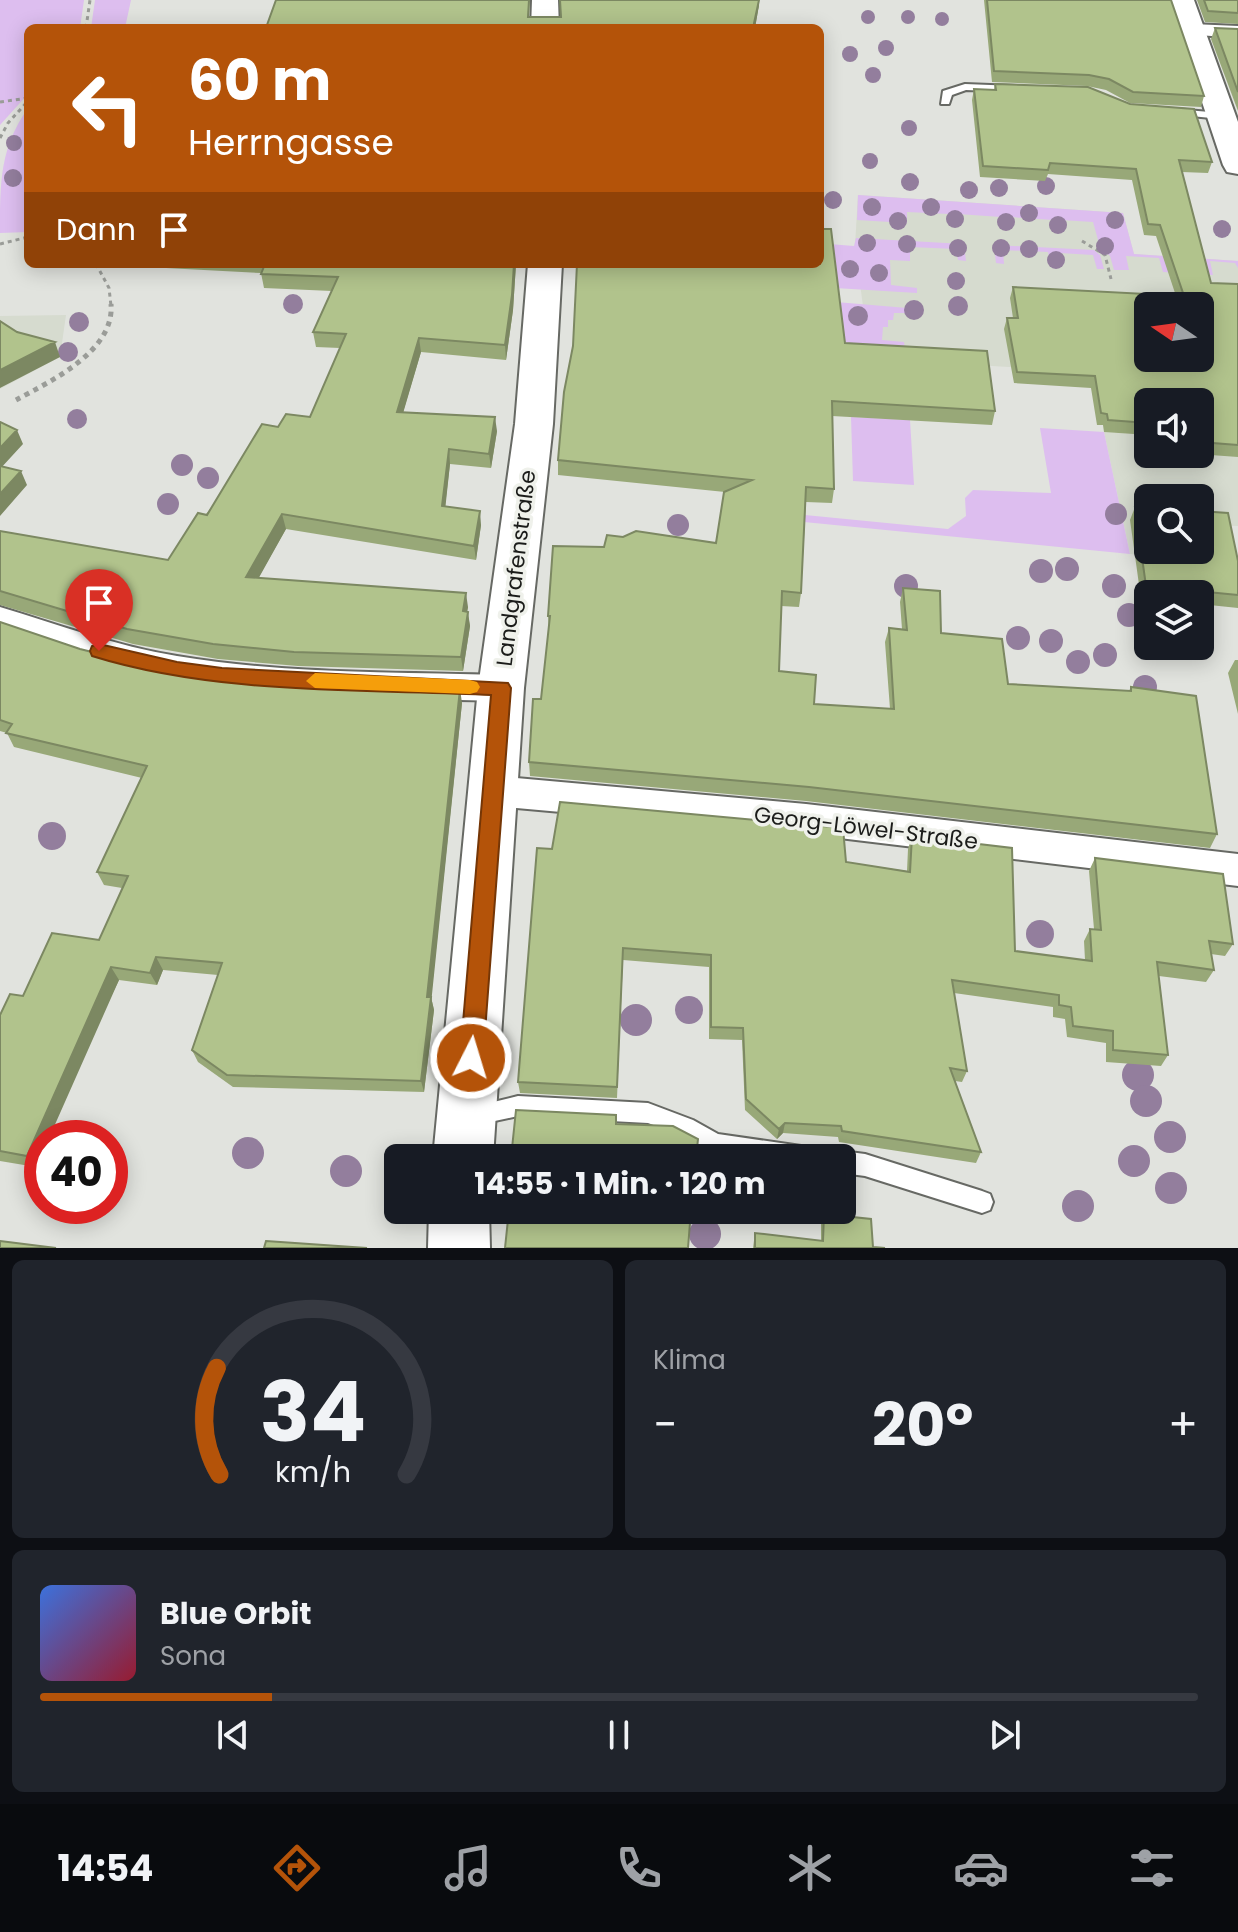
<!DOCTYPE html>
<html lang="de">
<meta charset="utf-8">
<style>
body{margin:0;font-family:Poppins,sans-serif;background:#20242c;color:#f1f3f6;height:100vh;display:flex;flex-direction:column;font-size:30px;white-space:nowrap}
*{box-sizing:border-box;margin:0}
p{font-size:26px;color:#9ea1a6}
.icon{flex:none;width:44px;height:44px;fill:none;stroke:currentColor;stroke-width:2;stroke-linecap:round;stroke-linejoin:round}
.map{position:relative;height:1248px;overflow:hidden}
.sheet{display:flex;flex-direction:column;gap:12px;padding:12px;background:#0d0f14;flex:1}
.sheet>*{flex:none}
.hud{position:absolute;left:24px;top:24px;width:800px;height:244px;border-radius:12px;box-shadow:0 4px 20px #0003;background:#b45309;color:#fff;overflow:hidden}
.needle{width:52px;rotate:283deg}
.fabs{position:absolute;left:1134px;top:292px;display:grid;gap:16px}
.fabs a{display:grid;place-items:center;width:80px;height:80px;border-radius:12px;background:#171b24;box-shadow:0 4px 20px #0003;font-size:40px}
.speed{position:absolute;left:24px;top:1120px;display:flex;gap:16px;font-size:40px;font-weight:700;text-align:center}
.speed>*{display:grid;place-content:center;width:104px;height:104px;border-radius:50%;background:#171b24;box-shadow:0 4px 20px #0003;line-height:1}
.speed .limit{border:12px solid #d22;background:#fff;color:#111}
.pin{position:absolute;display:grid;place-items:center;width:68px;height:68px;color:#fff;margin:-82px -34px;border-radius:50% 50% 50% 0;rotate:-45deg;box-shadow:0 0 8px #0007}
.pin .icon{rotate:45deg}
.me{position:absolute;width:88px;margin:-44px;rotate:5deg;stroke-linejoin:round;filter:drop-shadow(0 0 6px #0008)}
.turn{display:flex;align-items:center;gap:28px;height:168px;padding:0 32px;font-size:36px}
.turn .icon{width:104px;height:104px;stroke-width:2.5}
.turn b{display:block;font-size:56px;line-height:68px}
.then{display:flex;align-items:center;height:76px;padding:0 32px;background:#0003;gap:16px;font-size:30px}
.big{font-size:60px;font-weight:700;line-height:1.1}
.sheet .widget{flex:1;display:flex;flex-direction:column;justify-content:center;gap:12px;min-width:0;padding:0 28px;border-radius:12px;background:#20242c}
.sheet .dial{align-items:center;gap:0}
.dial svg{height:208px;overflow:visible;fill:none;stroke:#363941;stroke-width:7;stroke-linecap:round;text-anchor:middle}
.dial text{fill:#f1f3f6;stroke:none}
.song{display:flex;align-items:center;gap:24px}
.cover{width:96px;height:96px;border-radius:12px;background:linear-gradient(135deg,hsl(220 70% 55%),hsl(350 70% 35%))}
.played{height:8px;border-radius:4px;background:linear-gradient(90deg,#b45309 20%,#363941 20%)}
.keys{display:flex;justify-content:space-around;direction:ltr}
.heat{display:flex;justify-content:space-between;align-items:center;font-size:44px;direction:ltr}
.sheet .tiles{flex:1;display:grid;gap:12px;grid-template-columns:1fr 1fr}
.widget:last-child{grid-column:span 2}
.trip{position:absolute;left:384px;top:1144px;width:472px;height:80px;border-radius:12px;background:#171b24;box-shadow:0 4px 20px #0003;font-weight:700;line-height:80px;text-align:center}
.menu{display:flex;height:128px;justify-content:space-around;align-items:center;background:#090b0e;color:#9ea1a6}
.menu .icon{width:56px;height:56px}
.menu .on{color:#b45309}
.menu b{font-size:36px;color:#f1f3f6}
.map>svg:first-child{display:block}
.built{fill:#d6dbcf;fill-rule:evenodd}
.green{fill:#ddbeef}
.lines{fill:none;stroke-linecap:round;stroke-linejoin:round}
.lane-casing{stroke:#676964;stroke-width:4}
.street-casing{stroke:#676964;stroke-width:4}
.secondary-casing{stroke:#676964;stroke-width:4}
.path-far1{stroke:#9a9c98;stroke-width:3;stroke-dasharray:4 4;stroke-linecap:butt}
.path{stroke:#9a9c98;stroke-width:5;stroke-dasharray:5 5;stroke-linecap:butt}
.lane{fill:#fff;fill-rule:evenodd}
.street{fill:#fff;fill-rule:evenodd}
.secondary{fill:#fff;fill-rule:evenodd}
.tree{fill:#937e9d}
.wall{fill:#98a878}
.shaded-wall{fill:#7c8862}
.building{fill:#b1c38c;stroke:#7c8862;stroke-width:2;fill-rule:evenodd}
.route{fill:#b45309;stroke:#753606;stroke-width:2}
.slow{fill:#f59e0b}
.labels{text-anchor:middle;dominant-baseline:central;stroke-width:7;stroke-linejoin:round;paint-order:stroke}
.street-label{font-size:22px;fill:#1b1c1a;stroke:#eff1eb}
</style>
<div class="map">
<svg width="1238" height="1248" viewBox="0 0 1238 1248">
<rect width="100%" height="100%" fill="#e1e3de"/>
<path class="built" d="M858,195l265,18 11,41 104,7v148l-17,-30 -351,-20 -15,-113zM1148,306h52v52h-52z
M66,315l-6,42 -60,32v-73z
M1104,432l44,3v19h52l38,-14v86l-38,-1v-27h-52v52h52l7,10 -77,-6z"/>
<path class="green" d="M0,0h84l-4,28h-52v66l-28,31z
M95,0h36l-6,28h-34z
M28,108v124l-28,1c0,-52 0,-85 28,-125z
M858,195l265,18 11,41 104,7v7l-3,-5 -25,-2 3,14 -50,-3 -4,-14 -33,-2 3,14h-15l-4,-14 -10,-9 -7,-25 -32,-2 2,11h-7l-3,-11 -43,-3 1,11h-8l-2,-11 -43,-3 1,11h-8l-2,-11 -42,-2v11l-50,-3z
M856,238l108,6 2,17 -8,-1 -2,-11 -46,-2v14l-20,-1 1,25 26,3v5l-82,-5 -6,-44 25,2z
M994,245l100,5 6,5 4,14h-7l-4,-14 -33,-2 2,14 -11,-1 -3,-14 -45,-2 1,14 -8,-1z
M836,302l83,7v4h-25l-1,7h-5v7h-5l-1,13 22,2 3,19 -64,-4z
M851,417l59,3 4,65 -61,-4z
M1040,428l64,4 26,122 -326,-32 1,-7 143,14 18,-13 -1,-18 8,-8 78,3z"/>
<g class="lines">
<defs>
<path id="lane" d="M965,84l51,2 5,3 -5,3 -50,-2 -14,5 -3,9h-8l2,-13z
M1175,109l46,4 5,3 -5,3 -50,-5v-4z
M518,1096l130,7 45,17 25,14 90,13 8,3 3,8h-82l-22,-3 -35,-20 -32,-12 -130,-7 -42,9 -7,-3 -4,-7 4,-7z
M842,1151l23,3 117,37 8,3 3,8 -3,8 -8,3 -117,-37 -23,-3v-15h-9l1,-4z"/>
<path id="street" d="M1192,24l46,2v12l-53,-4 -3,-4 3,-4z
M0,607c59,18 116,39 177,49 107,18 216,16 324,19l12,4 5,9 -5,9 -12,4c-108,-3 -217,-1 -324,-19 -61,-11 -120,-30 -177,-51z
M493,776l313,28 432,50v32l-432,-52 -313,-28 -13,-5 -5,-10 5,-10z"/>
<path id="secondary" d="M532,0h26l1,28h-28z
M1168,0h26l44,122v52l-11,-2 -4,-7z
M528,264h34l-9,160 -29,264 -31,470h-60l45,-470 37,-264z
M429,1210h60l1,38h-62z"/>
</defs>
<use href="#lane" class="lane-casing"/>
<use href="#street" class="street-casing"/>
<use href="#secondary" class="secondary-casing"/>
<path class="path-far1" d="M86,28l4,-28
M0,102l28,-4
M0,138l8,-15 20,-22
M1082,241l23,14 6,24
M0,244l28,-7
M96,264l13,24 2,18"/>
<path class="path" d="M16,400c35,-19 99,-49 95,-96"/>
<use href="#lane" class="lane"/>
<use href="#street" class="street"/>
<use href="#secondary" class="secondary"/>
</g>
<g class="tree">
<circle cx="868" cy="17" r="7"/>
<circle cx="908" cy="17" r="7"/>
<circle cx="942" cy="19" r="7"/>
<circle cx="886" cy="48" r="8"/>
<circle cx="850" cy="54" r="8"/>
<circle cx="873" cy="75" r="8"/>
<circle cx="909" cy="128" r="8"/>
<circle cx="14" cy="143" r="8"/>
<circle cx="870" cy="161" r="8"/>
<circle cx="13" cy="178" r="9"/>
<circle cx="910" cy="182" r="9"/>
<circle cx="1046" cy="186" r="9"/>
<circle cx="999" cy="188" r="9"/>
<circle cx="969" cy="190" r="9"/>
<circle cx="833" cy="200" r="9"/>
<circle cx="872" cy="207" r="9"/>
<circle cx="931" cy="207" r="9"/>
<circle cx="1029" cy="213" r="9"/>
<circle cx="955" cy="219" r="9"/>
<circle cx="1115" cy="220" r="9"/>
<circle cx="898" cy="221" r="9"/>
<circle cx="1006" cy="222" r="9"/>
<circle cx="1058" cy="225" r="9"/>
<circle cx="1222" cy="229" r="9"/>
<circle cx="867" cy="243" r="9"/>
<circle cx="907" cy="244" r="9"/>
<circle cx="1105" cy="246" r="9"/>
<circle cx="958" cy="248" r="9"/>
<circle cx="1001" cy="248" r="9"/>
<circle cx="1029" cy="249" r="9"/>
<circle cx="1056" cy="260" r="9"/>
<circle cx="850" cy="269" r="9"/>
<circle cx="879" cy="273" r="9"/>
<circle cx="956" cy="281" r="9"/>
<circle cx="293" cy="304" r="10"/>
<circle cx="958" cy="306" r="10"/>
<circle cx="914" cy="310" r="10"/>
<circle cx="858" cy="316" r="10"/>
<circle cx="79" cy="322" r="10"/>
<circle cx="68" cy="352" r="10"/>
<circle cx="77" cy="419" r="10"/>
<circle cx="182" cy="465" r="11"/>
<circle cx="208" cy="478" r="11"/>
<circle cx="168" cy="504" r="11"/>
<circle cx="1116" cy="514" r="11"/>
<circle cx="678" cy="525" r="11"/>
<circle cx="1067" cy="569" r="12"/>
<circle cx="1041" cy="571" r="12"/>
<circle cx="906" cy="586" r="12"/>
<circle cx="1114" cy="586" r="12"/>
<circle cx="1129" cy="615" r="12"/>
<circle cx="1018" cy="638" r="12"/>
<circle cx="1051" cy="641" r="12"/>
<circle cx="1105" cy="655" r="12"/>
<circle cx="1078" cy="662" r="12"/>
<circle cx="1145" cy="687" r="12"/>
<circle cx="52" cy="836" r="14"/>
<circle cx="1040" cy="934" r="14"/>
<circle cx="689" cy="1010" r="14"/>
<circle cx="636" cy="1020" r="16"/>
<circle cx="1138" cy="1075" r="16"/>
<circle cx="1146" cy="1101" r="16"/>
<circle cx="1170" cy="1137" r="16"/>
<circle cx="248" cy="1153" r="16"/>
<circle cx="1134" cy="1161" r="16"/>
<circle cx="346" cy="1171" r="16"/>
<circle cx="1171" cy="1188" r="16"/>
<circle cx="1078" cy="1206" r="16"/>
<circle cx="705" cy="1234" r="16"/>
</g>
<path class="wall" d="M530,0l-1,17h32l198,-12 -4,23h-488v-3z
M984,0h187l33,96 -3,11 -71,-4 -24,-13 -19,-4 -95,-4z
M1197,0h41v24l-33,-2z
M1215,28l23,1v82l-27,-72z
M995,84l217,78 -4,11 -26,-1 29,111 27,1v173l-41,-3h3v-52h-52v33l-44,-3 -1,-7h-6l-6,-37 -77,-5 -10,-54 3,-11h6l-3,-20 3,-11 163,9 -20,-60 -12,-1 -12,-55 -84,-6 -3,7 -65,-4 -8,-77 2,-11 20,1z
M165,264h351l-3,46 -7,50 -85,-8 -18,60 94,19 -6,37 -41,-4 -5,42 36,19 -5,35 -190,-31 -28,49 210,29 -1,4 3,15 -7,45 -165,-5 -80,-7 -85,-15 -133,-39v-74l168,29 110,-133 32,-10 30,-69 -24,-1 -3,-15 19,-41 -68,-3 -3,-15 -95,-5z
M845,343l150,68 -3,14 -160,-9 2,73 -2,14 -26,-1 -5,91 -2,14 -18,-1 -2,65 35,33 76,5 -5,-67 4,-14 13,1 -2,-27 3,-14 38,45 67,51 121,7 2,-4 86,147 -7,14 -404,-47 -276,-25 -1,-14 12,-63 8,-69 -1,-14 56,-69 19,-10 93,6 9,-51 -167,-17v-15l15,-114z
M1135,507l103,54v47l-38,-4v-10h-52v5h-7l-11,-79z
M0,622l80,27 68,17 64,10 250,27 -31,294 3,13 -10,82 -191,-5 -35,-25 -6,-12 26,-75 -55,-5 -6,15 -38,-5 -77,158v16l-6,13 -36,-6v-146l23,-19 76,-56 23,-52 -18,-3 -7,-13 45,-94 -128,-31 -7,-14 -7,-2z
M1235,660h3v54l-10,-41z
M912,836l103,115 70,9 -1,-19 6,-12h4l-5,-58 6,-13 138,86 -8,12 -14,-2 3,16 -8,12 -47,-6 9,79 -7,11 -55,-4v-19l-39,-6 -2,-18 -12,-2v-10l-99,-14 13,78 -5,11 -7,-1 26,71 -5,11 -137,-21 -1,-5 -55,-4 -6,6 -32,-29 -3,-70 -33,-1v-72l-86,-7 -6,138 -97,-5 -2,-11 19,-234 309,14 61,9 1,-22z
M824,1214l49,33 12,1h-132l2,-15 66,8v-18z"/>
<path class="shaded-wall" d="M759,0v5l-4,23h-2z
M514,264h2l-3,46 -7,50 -1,-15z
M419,338l2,14 -22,75 -2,-15z
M55,342l5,15 -60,31v-18z
M495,417l2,14 -6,37 -2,-14z
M17,430l6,14 -23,25v-21z
M449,449l1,15 -6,56 -2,-14z
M21,471l6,14 -27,31v-22z
M480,511l1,14 -5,35 -2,-14z
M282,514l4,15 -35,63 -5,-15z
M466,593l2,14 -3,18 -2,-14z
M468,612l2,14 -7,45 -2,-14z
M460,689l2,14 -31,301v-7l3,13 -10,82 -3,-11 6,-84z
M156,957l7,13 -6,15 -7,-12z
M111,967l8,13 -70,158h-7v16l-6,13 -9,-11z
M785,1123l-2,10 -6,6 2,-10z"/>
<path class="building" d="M276,0h253l-1,17h33l-1,-17h199l-6,28h-476l1,-3h-11z
M987,0h184l33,96 -71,-4 -24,-13 -20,-4 -95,-4z
M1204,0h34v13l-30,-2z
M1215,28l23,1v63z
M995,84l93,3 42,17 64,5 18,53 -33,-2 32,123 27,1v161l-38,-3v-40h-52v21l-40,-3 -1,-6 -6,-1 -6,-37 -78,-4 -10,-54h11l-5,-31 171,9 -24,-71 -12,-1 -12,-55 -86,-6 -2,7 -65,-4 -9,-77 22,1zM1148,306h52v52h-52z
M820,229h11l14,114 142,8 8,60 -163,-10 2,88 -28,-2 -5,106 -19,-2 -3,80 37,4 -2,29 80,5 -5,-81 18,2 -4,-42 37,3 1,42 61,6 6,45 123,7v-4l65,9 21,138 -408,-47 -280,-25 4,-63h8l9,-83h-2l5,-70 51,1 3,-12 16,2 13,-6 80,12 8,-51 28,-12 -194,-20 6,-68 9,-46 4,-82h243z
M265,264h249l-2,31 -7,50 -86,-7 -22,74 98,5 -6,37 -40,-5 -7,57 38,5 -6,35 -192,-32 -36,63 220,16 -3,18 5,1 -7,45 -167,-5 -81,-8 -86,-15 -127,-38v-60l168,29 30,-47 9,2 55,-91 16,3 8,-13 24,3 36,-83 -33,-2 25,-55 -77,-3z
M0,321l17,11 38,10 -55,28z
M0,422l17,8 -17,18z
M0,466l21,5 -21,23z
M1135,507l13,1v42h52v-39l28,2 10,48v34l-92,-9z
M0,622l80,27 68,17 64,10 82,8 166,5 -33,308h4l-10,84 -194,-6 -35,-25 30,-87 -66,-6 -6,16 -39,-6 -84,189 -27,-5v-136l10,-21 13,2 29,-63 47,7 29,-64 -31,-4 50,-106 -141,-33 6,-9 -12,-4z
M560,802l283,26 3,34 64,10 2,-36 100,12 3,103 77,10 -2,-32 11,1 -6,-72 128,16 10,70 -24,-3 5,29 -57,-8 11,93 -55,-5v-19l-40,-5 -2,-19 -12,-2v-10l-107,-15 15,91 -17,-3 31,84 -139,-21 -1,-5 -56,-3 -6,6 -33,-30 -3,-71 -32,-1v-72l-88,-7 -6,139 -99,-5 19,-234 15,1z
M516,1110l100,5v9l57,2 25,13 -2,19h-185z
M509,1210h182l-3,38h-183z
M824,1214l47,5 2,28 12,1h-130v-15l68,8z
M0,1241l56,7h-56z
M266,1241l101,7h-103z"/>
<path class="route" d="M99,644l78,18 45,6 286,15 3,5 -28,370 -3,7 -9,4 -8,-4 -3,-7 31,-363c-129,-6 -274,0 -399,-39l-2,-5 2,-5z"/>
<path class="slow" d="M315,673l155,7 7,2 3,5 -3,5 -7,2 -155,-6 -9,-7z"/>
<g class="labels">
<g class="street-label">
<text transform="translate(516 568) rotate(-83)">Landgrafenstraße</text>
<text transform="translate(866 828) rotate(7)">Georg-Löwel-Straße</text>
</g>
</g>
</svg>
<div class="fabs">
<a><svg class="needle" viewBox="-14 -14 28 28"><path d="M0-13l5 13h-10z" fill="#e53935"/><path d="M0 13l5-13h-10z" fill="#9ea1a6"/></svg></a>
<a><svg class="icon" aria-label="sound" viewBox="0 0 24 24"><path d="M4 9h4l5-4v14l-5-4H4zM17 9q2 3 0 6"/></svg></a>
<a><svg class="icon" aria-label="search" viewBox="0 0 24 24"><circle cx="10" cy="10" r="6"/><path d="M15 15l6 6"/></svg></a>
<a><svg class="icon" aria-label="layers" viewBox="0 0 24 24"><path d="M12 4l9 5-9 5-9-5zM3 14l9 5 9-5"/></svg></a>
</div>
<div class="speed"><div class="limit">40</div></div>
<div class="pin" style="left:99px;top:651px;background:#d93025"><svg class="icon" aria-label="arrive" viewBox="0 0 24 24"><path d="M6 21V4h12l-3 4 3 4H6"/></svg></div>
<svg class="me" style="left:471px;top:1058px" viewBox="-20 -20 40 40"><circle r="17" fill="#b45309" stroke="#fff" stroke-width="3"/><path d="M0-11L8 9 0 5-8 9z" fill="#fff"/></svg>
<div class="trip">14:55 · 1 Min. · 120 m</div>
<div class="hud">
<div class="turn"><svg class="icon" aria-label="left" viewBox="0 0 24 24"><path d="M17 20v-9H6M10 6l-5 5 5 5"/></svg><div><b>60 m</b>Herrngasse</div></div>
<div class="then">Dann<svg class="icon" aria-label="arrive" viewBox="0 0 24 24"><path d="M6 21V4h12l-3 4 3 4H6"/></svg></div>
</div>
</div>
<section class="sheet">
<div class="tiles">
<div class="widget dial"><svg viewBox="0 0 100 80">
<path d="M14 69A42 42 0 1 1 86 69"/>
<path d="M14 69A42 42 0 0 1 13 28" stroke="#b45309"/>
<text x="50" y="56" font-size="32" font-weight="700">34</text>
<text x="50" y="72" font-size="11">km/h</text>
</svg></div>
<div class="widget"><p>Klima</p>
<div class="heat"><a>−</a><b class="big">20°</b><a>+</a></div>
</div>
<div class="widget">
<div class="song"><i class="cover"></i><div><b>Blue Orbit</b><p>Sona</p></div></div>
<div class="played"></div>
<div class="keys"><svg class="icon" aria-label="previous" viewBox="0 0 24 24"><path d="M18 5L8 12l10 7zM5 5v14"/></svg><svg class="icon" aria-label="pause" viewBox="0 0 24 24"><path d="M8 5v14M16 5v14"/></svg><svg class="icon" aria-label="next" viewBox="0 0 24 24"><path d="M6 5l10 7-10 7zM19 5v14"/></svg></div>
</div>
</div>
</section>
<nav class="menu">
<b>14:54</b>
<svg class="icon on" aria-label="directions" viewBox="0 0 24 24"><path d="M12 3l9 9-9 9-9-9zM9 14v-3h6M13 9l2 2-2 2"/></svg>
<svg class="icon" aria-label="music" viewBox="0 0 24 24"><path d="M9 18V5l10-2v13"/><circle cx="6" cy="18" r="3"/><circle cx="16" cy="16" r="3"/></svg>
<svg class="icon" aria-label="phone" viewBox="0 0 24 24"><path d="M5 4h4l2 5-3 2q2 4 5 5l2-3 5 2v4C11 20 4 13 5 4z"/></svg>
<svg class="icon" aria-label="climate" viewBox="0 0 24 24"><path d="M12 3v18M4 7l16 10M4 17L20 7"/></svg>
<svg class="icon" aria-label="car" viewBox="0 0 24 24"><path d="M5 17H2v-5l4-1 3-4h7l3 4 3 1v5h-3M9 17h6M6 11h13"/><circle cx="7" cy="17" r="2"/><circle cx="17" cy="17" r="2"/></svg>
<svg class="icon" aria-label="filters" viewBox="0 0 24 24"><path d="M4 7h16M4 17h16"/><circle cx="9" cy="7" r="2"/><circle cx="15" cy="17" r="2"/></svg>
</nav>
